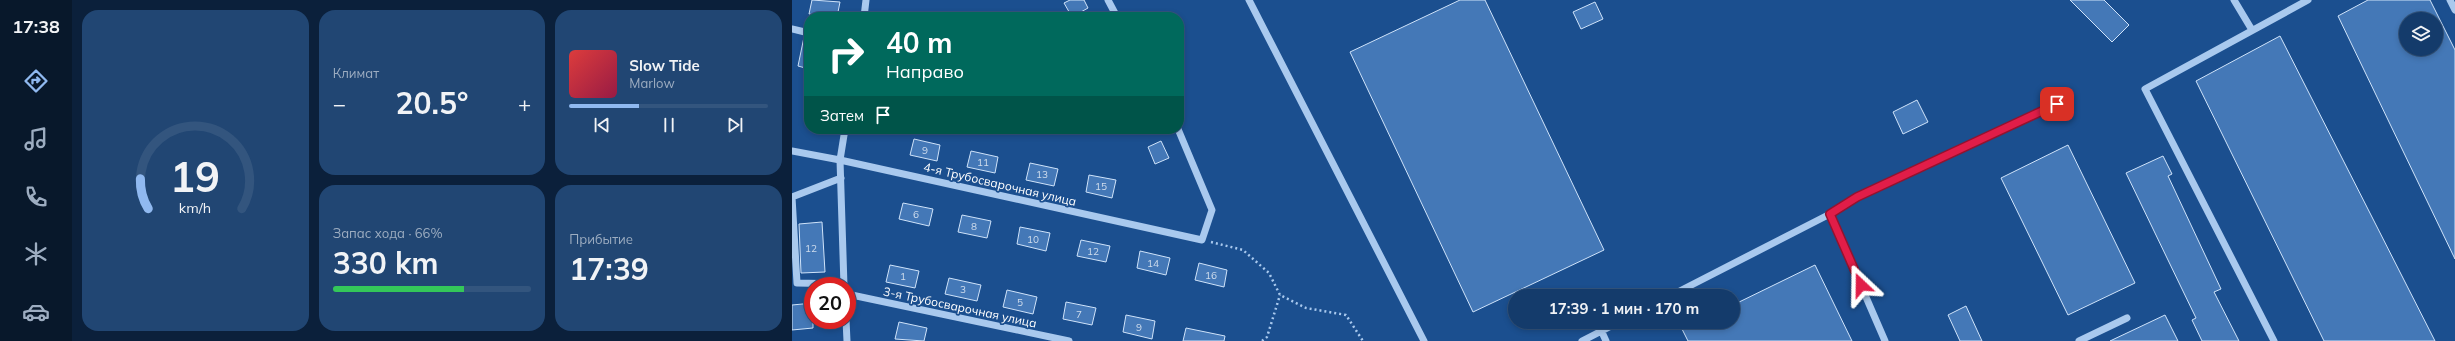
<!DOCTYPE html>
<html lang="ru">
<meta charset="utf-8">
<style>
body{margin:0;font-family:Mulish,sans-serif;background:#214673;color:#f1f3f6;height:100vh;display:flex;flex-direction:column;font-size:15px;white-space:nowrap}
*{box-sizing:border-box;margin:0}
p{font-size:13px;color:#9dadc1}
.icon{flex:none;width:22px;height:22px;fill:none;stroke:currentColor;stroke-width:2;stroke-linecap:round;stroke-linejoin:round}
.map{position:relative;flex:1;overflow:hidden}
.sheet{display:flex;flex-direction:column;gap:10px;padding:10px;background:#0b203b;width:720px}
.sheet>*{flex:none}
.top-card{position:absolute;left:12px;top:12px;width:380px;height:122px;border-radius:16px;box-shadow:0 2px 6px #0003,0 0 0 1px #33557e;background:#00695c;color:#fff;overflow:hidden}
.controls{position:absolute;left:1607px;top:12px;display:grid;gap:8px}
.controls a{display:grid;place-items:center;width:44px;height:44px;border-radius:50%;background:#143b6b;box-shadow:0 2px 6px #0003,0 0 0 1px #33557e;font-size:20px}
.speed{position:absolute;left:12px;top:277px;display:flex;gap:8px;font-size:20px;font-weight:700;text-align:center}
.speed>*{display:grid;place-content:center;width:52px;height:52px;border-radius:50%;background:#143b6b;box-shadow:0 2px 6px #0003,0 0 0 1px #33557e;line-height:1}
.speed .limit{border:6px solid #d22;background:#fff;color:#111}
.pin{position:absolute;display:grid;place-items:center;width:34px;height:34px;color:#fff;margin:-17px;border-radius:8px;box-shadow:0 2px 6px #0006}
.me{position:absolute;width:44px;margin:-22px;rotate:337deg;stroke-linejoin:round;filter:drop-shadow(0 0 3px #0008)}
.turn{display:flex;align-items:center;gap:14px;height:84px;padding:0 16px;font-size:18px}
.turn .icon{width:52px;height:52px;stroke-width:2.5}
.turn b{display:block;font-size:28px;line-height:34px}
.then{display:flex;align-items:center;height:38px;padding:0 16px;background:#0003;gap:8px;font-size:15px}
.big{font-size:30px;font-weight:700;line-height:1.1}
.sheet .tile{flex:1;display:flex;flex-direction:column;justify-content:center;gap:6px;min-width:0;padding:0 14px;border-radius:16px;background:#214673}
.sheet .dial{align-items:center;gap:0}
.dial svg{height:104px;overflow:visible;fill:none;stroke:#33557e;stroke-width:7;stroke-linecap:round;text-anchor:middle}
.dial text{fill:#f1f3f6;stroke:none}
.song{display:flex;align-items:center;gap:12px}
.cover{width:48px;height:48px;border-radius:6px;background:linear-gradient(135deg,hsl(0 70% 55%),hsl(340 70% 35%))}
.played{height:4px;border-radius:2px;background:linear-gradient(90deg,#90b9f0 35%,#33557e 35%)}
.keys{display:flex;justify-content:space-around;direction:ltr}
.heat{display:flex;justify-content:space-between;align-items:center;font-size:22px;direction:ltr}
.charge{height:6px;border-radius:3px;background:linear-gradient(90deg,#34c759 66%,#33557e 0)}
.sheet .tiles{flex:1;display:grid;gap:10px;grid-template-columns:repeat(3,1fr)}
.tile:first-child{grid-row:span 2}
.trip{position:absolute;left:716px;top:289px;width:232px;height:40px;border-radius:20px;background:#143b6b;box-shadow:0 2px 6px #0003,0 0 0 1px #33557e;font-weight:700;line-height:40px;text-align:center}
main{display:flex;flex:1;min-height:0}
.dock{display:flex;flex-direction:column;width:72px;justify-content:space-around;align-items:center;background:#08182b;color:#9dadc1}
.dock .icon{width:28px;height:28px}
.dock .on{color:#90b9f0}
.dock b{font-size:18px;color:#f1f3f6}
.map>svg:first-child{display:block}
.building{fill:#4478b7;stroke:#cfe3fa;fill-rule:evenodd}
.lines{fill:none;stroke-linecap:round;stroke-linejoin:round}
.path{stroke:#a9c9ee;stroke-width:2.5;stroke-dasharray:2 3;stroke-linecap:butt}
.minor{stroke:#a9c9ee;stroke-width:7}
.route-casing{stroke:#92132f;stroke-width:10}
.route{stroke:#e11d48;stroke-width:7}
.labels{text-anchor:middle;dominant-baseline:central;stroke-width:3.5;stroke-linejoin:round;paint-order:stroke}
.number-label{font-size:10px;fill:#d0dded}
.street-label{font-size:12px;fill:#fff;stroke:#1b4f8f}
</style>
<main>
<nav class="dock">
<b>17:38</b>
<svg class="icon on" aria-label="directions" viewBox="0 0 24 24"><path d="M12 3l9 9-9 9-9-9zM9 14v-3h6M13 9l2 2-2 2"/></svg>
<svg class="icon" aria-label="music" viewBox="0 0 24 24"><path d="M9 18V5l10-2v13"/><circle cx="6" cy="18" r="3"/><circle cx="16" cy="16" r="3"/></svg>
<svg class="icon" aria-label="phone" viewBox="0 0 24 24"><path d="M5 4h4l2 5-3 2q2 4 5 5l2-3 5 2v4C11 20 4 13 5 4z"/></svg>
<svg class="icon" aria-label="climate" viewBox="0 0 24 24"><path d="M12 3v18M4 7l16 10M4 17L20 7"/></svg>
<svg class="icon" aria-label="car" viewBox="0 0 24 24"><path d="M5 17H2v-5l4-1 3-4h7l3 4 3 1v5h-3M9 17h6M6 11h13"/><circle cx="7" cy="17" r="2"/><circle cx="17" cy="17" r="2"/></svg>
</nav>
<section class="sheet">
<div class="tiles">
<div class="tile dial"><svg viewBox="0 0 100 80">
<path d="M14 69A42 42 0 1 1 86 69"/>
<path d="M14 69A42 42 0 0 1 8 46" stroke="#90b9f0"/>
<text x="50" y="56" font-size="32" font-weight="700">19</text>
<text x="50" y="72" font-size="11">km/h</text>
</svg></div>
<div class="tile"><p>Климат</p>
<div class="heat"><a>−</a><b class="big">20.5°</b><a>+</a></div>
</div>
<div class="tile">
<div class="song"><i class="cover"></i><div><b>Slow Tide</b><p>Marlow</p></div></div>
<div class="played"></div>
<div class="keys"><svg class="icon" aria-label="previous" viewBox="0 0 24 24"><path d="M18 5L8 12l10 7zM5 5v14"/></svg><svg class="icon" aria-label="pause" viewBox="0 0 24 24"><path d="M8 5v14M16 5v14"/></svg><svg class="icon" aria-label="next" viewBox="0 0 24 24"><path d="M6 5l10 7-10 7zM19 5v14"/></svg></div>
</div>
<div class="tile"><p>Запас хода · 66%</p><b class="big">330 km</b><div class="charge"></div></div>
<div class="tile"><p>Прибытие</p><b class="big">17:39</b></div>
</div>
</section>
<div class="map">
<svg width="1663" height="341" viewBox="0 0 1663 341">
<rect width="100%" height="100%" fill="#1b4f8f"/>
<path class="building" d="M20,0l28,2 -3,15 -28,-3z
M278,0h14l4,8 -16,9 -8,-14z
M668,0h25l119,250 -131,62 -123,-260z
M1278,0h34l25,25 -17,17z
M1576,0h62l25,50v209l-117,-243zM1614,19h30v30h-30z
M803,2l8,17 -22,10 -8,-17z
M1488,36l155,305h-111l-128,-260z
M12,37l5,1v31l-11,-3z
M1125,100l11,22 -25,12 -10,-22z
M122,139l26,6 -3,16 -27,-6z
M369,141l8,17 -14,6 -7,-17z
M1276,145l67,138 -67,32 -67,-137z
M179,151l27,6 -3,16 -28,-6z
M1371,156l9,18 -4,2 53,113 -7,3 25,49h-37l-10,-21 4,-2 -70,-145z
M238,163l28,6 -4,17 -28,-6z
M297,175l27,5 -4,18 -26,-6z
M111,203l30,6 -4,17 -30,-7z
M170,215l29,6 -4,17 -29,-6z
M30,222l3,50 -24,1 -2,-49z
M228,227l30,6 -4,18 -29,-7z
M289,240l29,6 -4,16 -29,-6z
M348,251l30,7 -4,17 -29,-7z
M407,263l28,7 -3,17 -29,-7z
M98,265l29,6 -4,17 -29,-6z
M1023,265l37,76h-164l-6,-12 16,-7h35v-17z
M157,278l32,7 -4,16 -32,-7z
M215,290l30,7 -4,17 -30,-7z
M274,302l30,6 -4,17 -29,-6z
M21,303v25l-21,2v-25z
M1174,306l16,35h-22l-12,-26z
M334,315l29,6 -3,18 -29,-7z
M1373,315l13,26h-68z
M107,322l28,6 -3,13 -29,-2z
M394,328l39,8 -1,5h-41z"/>
<g class="lines">
<path class="path" d="M419,242l32,8 26,23 11,22 26,13 40,7 17,26
M470,341l5,-4 13,-42"/>
<path class="minor" d="M316,0l9,17
M457,0l175,341
M1442,0l18,30
M1658,0l5,10
M72,17l2,-17
M0,29l17,4
M0,151l48,9 362,80 10,-30 -34,-81
M49,178l-49,19 5,86 47,1
M1038,214l55,127
M52,286l-4,-126 5,-31
M55,294l222,47
M878,296l160,-82 27,-17 200,-93
M54,320l1,21
M809,330l5,11
M790,341l37,-19
M1287,341l48,-23
M1482,341l-129,-252 163,-89"/>
</g>
<g class="lines">
<defs>
<path id="route" d="M1069,285l-31,-71 27,-17 200,-93"/>
</defs>
<use href="#route" class="route-casing"/>
<use href="#route" class="route"/>
</g>
<g class="labels">
<g class="number-label">
<text x="133" y="150">9</text>
<text x="191" y="162">11</text>
<text x="250" y="174">13</text>
<text x="309" y="186">15</text>
<text x="124" y="214">6</text>
<text x="182" y="226">8</text>
<text x="241" y="239">10</text>
<text x="19" y="248">12</text>
<text x="301" y="251">12</text>
<text x="361" y="263">14</text>
<text x="419" y="275">16</text>
<text x="111" y="276">1</text>
<text x="171" y="289">3</text>
<text x="228" y="302">5</text>
<text x="287" y="314">7</text>
<text x="347" y="327">9</text>
</g>
<g class="street-label">
<text transform="translate(208 184) rotate(13)">4-я Трубосварочная улица</text>
<text transform="translate(168 307) rotate(12)">3-я Трубосварочная улица</text>
</g>
</g>
</svg>
<div class="controls">
<a><svg class="icon" aria-label="layers" viewBox="0 0 24 24"><path d="M12 4l9 5-9 5-9-5zM3 14l9 5 9-5"/></svg></a>
</div>
<div class="speed"><div class="limit">20</div></div>
<div class="pin" style="left:1265px;top:104px;background:#d93025"><svg class="icon" aria-label="arrive" viewBox="0 0 24 24"><path d="M6 21V4h12l-3 4 3 4H6"/></svg></div>
<svg class="me" style="left:1069px;top:285px" viewBox="-20 -20 40 40"><path d="M0-17L14 15 0 8-14 15z" fill="#e11d48" stroke="#fff" stroke-width="4"/></svg>
<div class="trip">17:39 · 1 мин · 170 m</div>
<div class="top-card">
<div class="turn"><svg class="icon" aria-label="right" viewBox="0 0 24 24"><path d="M7 20v-9h11M14 6l5 5-5 5"/></svg><div><b>40 m</b>Направо</div></div>
<div class="then">Затем<svg class="icon" aria-label="arrive" viewBox="0 0 24 24"><path d="M6 21V4h12l-3 4 3 4H6"/></svg></div>
</div>
</div>
</main>
